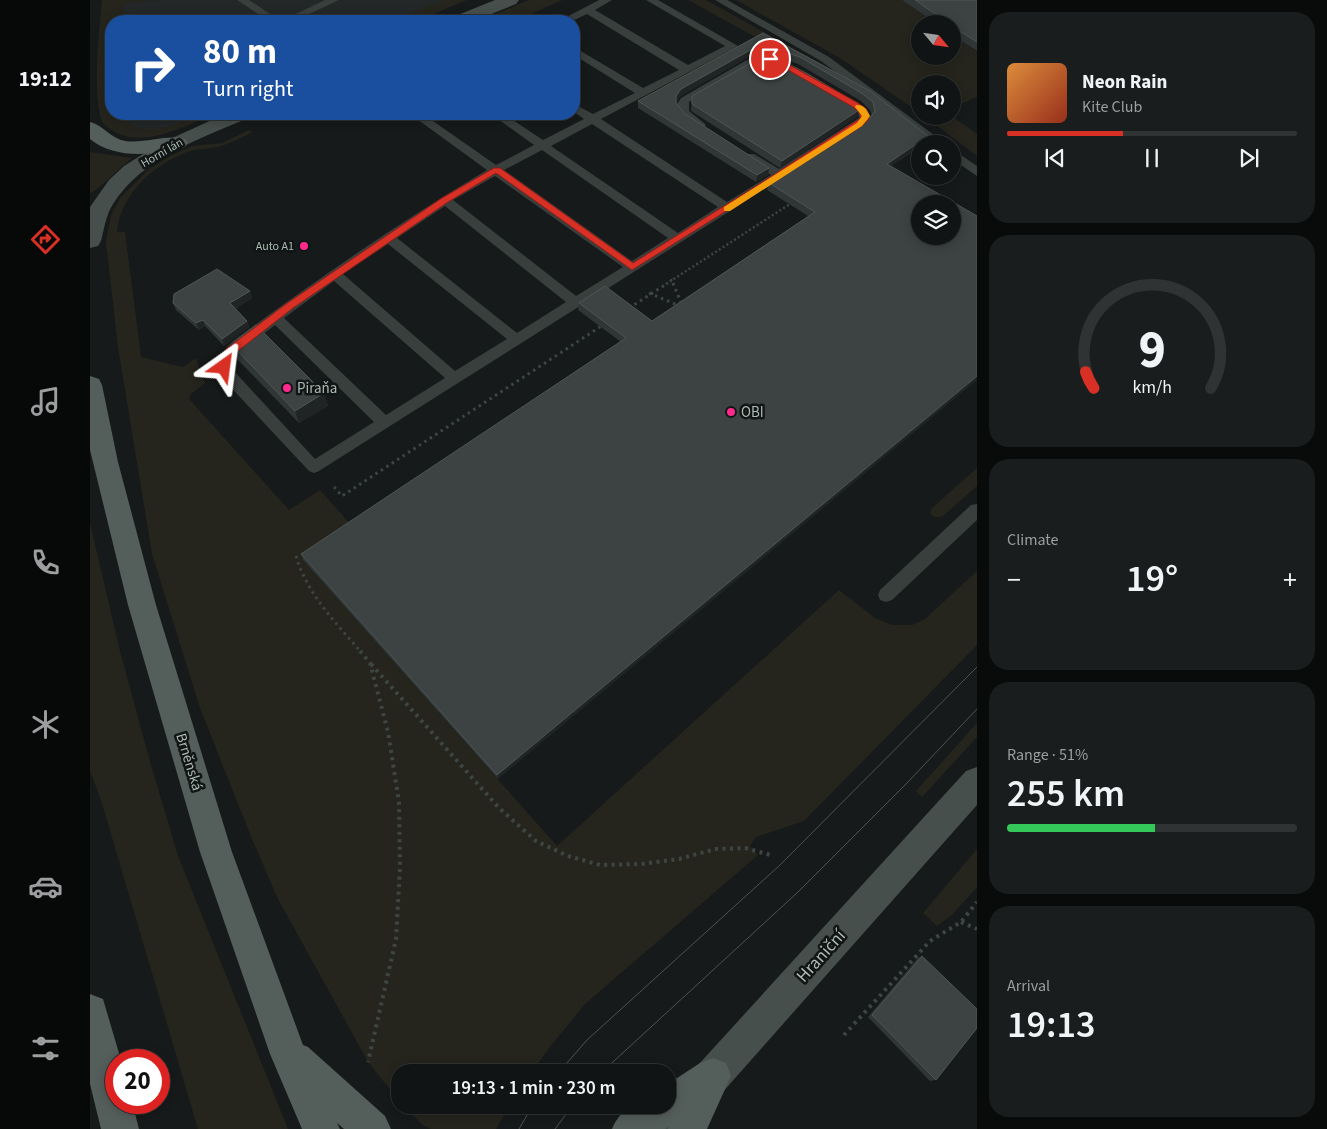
<!DOCTYPE html>
<meta charset="utf-8">
<style>
body{margin:0;font-family:"Source Sans 3",sans-serif;background:#1a1d1d;color:#f1f3f6;height:100vh;display:flex;flex-direction:column;font-size:19px;white-space:nowrap}
*{box-sizing:border-box;margin:0}
p{font-size:16px;color:#9c9ea0}
.icon{flex:none;width:28px;height:28px;fill:none;stroke:currentColor;stroke-width:2;stroke-linecap:round;stroke-linejoin:round}
.map{position:relative;flex:1;overflow:hidden}
.panel{display:flex;flex-direction:column;gap:12px;padding:12px;background:#090b0b;width:350px}
.panel>*{flex:none}
.guide{position:absolute;left:15px;top:15px;width:475px;height:105px;border-radius:20px;box-shadow:0 2px 12px #0003,0 0 0 1px #303334;background:#1a4fa0;color:#fff;overflow:hidden}
.needle{width:32px;rotate:119deg}
.fabs{position:absolute;left:821px;top:15px;display:grid;gap:10px}
.fabs a{display:grid;place-items:center;width:50px;height:50px;border-radius:50%;background:#111414;box-shadow:0 2px 12px #0003,0 0 0 1px #303334;font-size:25px}
.speed{position:absolute;left:15px;top:1049px;display:flex;gap:10px;font-size:25px;font-weight:700;text-align:center}
.speed>*{display:grid;place-content:center;width:65px;height:65px;border-radius:50%;background:#111414;box-shadow:0 2px 12px #0003,0 0 0 1px #303334;line-height:1}
.speed .limit{border:8px solid #d22;background:#fff;color:#111}
.pin{position:absolute;display:grid;place-items:center;width:42px;height:42px;color:#fff;margin:-21px;border:2px solid #fff;border-radius:50%;box-shadow:0 1px 5px #0007}
.me{position:absolute;width:55px;margin:-28px;rotate:31deg;stroke-linejoin:round;filter:drop-shadow(0 0 4px #0008)}
.turn{display:flex;align-items:center;gap:18px;height:105px;padding:0 15px;font-size:22px}
.turn .icon{width:65px;height:65px;stroke-width:2.5}
.turn b{display:block;font-size:35px;line-height:42px}
.big{font-size:38px;font-weight:600;line-height:1.1}
.panel .widget{flex:1;display:flex;flex-direction:column;justify-content:center;gap:8px;min-width:0;padding:0 18px;border-radius:20px;background:#1a1d1d}
.panel .dial{align-items:center;gap:0}
.dial svg{height:130px;overflow:visible;fill:none;stroke:#303334;stroke-width:7;stroke-linecap:round;text-anchor:middle}
.dial text{fill:#f1f3f6;stroke:none}
.song{display:flex;align-items:center;gap:15px}
.cover{width:60px;height:60px;border-radius:8px;background:linear-gradient(135deg,hsl(30 70% 55%),hsl(10 70% 35%))}
.played{height:5px;border-radius:2px;background:linear-gradient(90deg,#d93025 40%,#303334 40%)}
.keys{display:flex;justify-content:space-around;direction:ltr}
.heat{display:flex;justify-content:space-between;align-items:center;font-size:28px;direction:ltr}
.charge{height:8px;border-radius:4px;background:linear-gradient(90deg,#34c759 51%,#303334 0)}
.trip{position:absolute;left:301px;top:1064px;width:285px;height:50px;border-radius:20px;background:#111414;box-shadow:0 2px 12px #0003,0 0 0 1px #303334;font-weight:600;line-height:50px;text-align:center}
main{display:flex;flex:1;min-height:0}
.tabs{display:flex;flex-direction:column;width:90px;justify-content:space-around;align-items:center;background:#070808;color:#9c9ea0}
.tabs .icon{width:35px;height:35px}
.tabs .active{color:#d93025}
.tabs b{font-size:22px;color:#f1f3f6}
.map>svg:first-child{display:block}
.built{fill:#232727}
.green{fill:#25251d}
.lines{fill:none;stroke-linecap:round;stroke-linejoin:round}
.path-far2{stroke:#3e4643;stroke-width:2.5;stroke-dasharray:2 2.5;stroke-linecap:butt}
.path-far1{stroke:#3e4643;stroke-width:3;stroke-dasharray:2.5 4;stroke-linecap:butt}
.path{stroke:#3e4643;stroke-width:4;stroke-dasharray:3 4.5;stroke-linecap:butt}
.lane{fill:#383f3d;fill-rule:evenodd}
.secondary{fill:#464f4c;fill-rule:evenodd}
.primary{fill:#545e5b;fill-rule:evenodd}
.tram{stroke:#4b5451;stroke-width:1}
.wall{fill:#303535}
.shaded-wall{fill:#212424}
.building{fill:#3d4342;stroke:#4e5654;fill-rule:evenodd}
.route{fill:#d93025;stroke:#8d1f18}
.slow{fill:#f59e0b}
.poi-dot{fill:#ff2a8c;stroke:#121515;stroke-width:2}
.labels{text-anchor:middle;dominant-baseline:central;stroke-width:5;stroke-linejoin:round;paint-order:stroke}
.far-street-label{font-size:12px;fill:#a9bbb3;stroke:#121515}
.far-poi-label{font-size:12px;fill:#a9bbb3;stroke:#121515;text-anchor:end}
.poi-label{font-size:15px;fill:#a9bbb3;stroke:#121515;text-anchor:start}
.street-label{font-size:15px;fill:#a9bbb3;stroke:#121515}
.near-street-label{font-size:18px;fill:#a9bbb3;stroke:#121515}
</style>
<main>
<nav class="tabs">
<b>19:12</b>
<svg class="icon active" aria-label="directions" viewBox="0 0 24 24"><path d="M12 3l9 9-9 9-9-9zM9 14v-3h6M13 9l2 2-2 2"/></svg>
<svg class="icon" aria-label="music" viewBox="0 0 24 24"><path d="M9 18V5l10-2v13"/><circle cx="6" cy="18" r="3"/><circle cx="16" cy="16" r="3"/></svg>
<svg class="icon" aria-label="phone" viewBox="0 0 24 24"><path d="M5 4h4l2 5-3 2q2 4 5 5l2-3 5 2v4C11 20 4 13 5 4z"/></svg>
<svg class="icon" aria-label="climate" viewBox="0 0 24 24"><path d="M12 3v18M4 7l16 10M4 17L20 7"/></svg>
<svg class="icon" aria-label="car" viewBox="0 0 24 24"><path d="M5 17H2v-5l4-1 3-4h7l3 4 3 1v5h-3M9 17h6M6 11h13"/><circle cx="7" cy="17" r="2"/><circle cx="17" cy="17" r="2"/></svg>
<svg class="icon" aria-label="filters" viewBox="0 0 24 24"><path d="M4 7h16M4 17h16"/><circle cx="9" cy="7" r="2"/><circle cx="15" cy="17" r="2"/></svg>
</nav>
<div class="map">
<svg width="887" height="1129" viewBox="0 0 887 1129">
<rect width="100%" height="100%" fill="#171a1a"/>
<path class="built" d="M22,0h346l-49,21h-298v93h99l-50,19 -51,-11z"/>
<path class="green" d="M12,0h56l-34,3 -2,18h-11v93h10c24,35 65,0 94,0 -34,14 -82,41 -113,8 -10,-30 -3,-89 0,-122z
M353,0h24l-50,21h-25z
M439,0h33l-46,21h-37z
M598,0h18l81,45 58,41z
M646,0h166l34,24h-16v32h32l1,-21 24,17v45l-24,10 -1,-23h-32v29l-80,-55z
M834,116h28l25,18v22z
M159,130l4,2c-11,5 -21,11 -32,14 -11,3 -23,2 -34,6 -34,13 -67,43 -70,80h8l16,125 42,10 13,-9 9,25 -14,11 -2,5 100,111 31,-20 32,36 -49,34 254,286 282,-256 36,28 17,7h20l13,-6 52,-48v74l-173,176 -48,16 -6,9 8,9 -173,149 -36,44 -17,24h-132v30l-32,-40 -90,-163 -26,-60 -52,-131 -48,-154 -34,-207 -12,-105 5,-27 9,-17 28,-28 22,-14 22,-10 30,-3z
M0,152l42,6c-9,6 -36,35 -42,35z
M887,468v18l-34,30c-6,2 -9,2 -13,-3l2,-5z
M0,523l30,128 31,114 27,91 110,273h-90l-97,-329 -11,-29z
M887,723v14l-55,60 -6,-6z
M887,849v38l-25,28 -15,11 -14,-13z
M313,1105h107l-14,24h-65l-8,-4z"/>
<g class="lines">
<path class="path-far2" d="M330,21l11,-4
M581,279l2,5
M576,284l124,-80"/>
<path class="path-far1" d="M583,283l9,22
M559,293l31,13
M539,308l39,-25
M244,487l8,9 261,-171
M206,556c11,38 40,67 65,96"/>
<path class="path" d="M270,651l10,12 18,69 11,70 1,66 -4,71 -28,123
M281,664l128,144 37,33 32,15 32,9 41,-1 38,-5 37,-10 29,-1 29,8
M871,922l16,7
M754,1035l86,-94 31,-19 16,-20"/>
<path class="lane" d="M147,0h12l32,21 44,-21h14l-45,21h-25z
M509,0h13l-17,10 93,55 37,-19 -79,-46h12l80,46 -137,73 126,83 44,-27 -25,-15 -2,-3 2,-3h8l25,15 80,-51 -1,-5 -23,-15 -2,-2 2,-2h8l24,15 4,10 -7,7c-181,115 -363,230 -545,345l-5,2 -5,-2 -87,-93c-8,-15 0,-27 11,-37 82,-60 166,-119 254,-171l-77,-56h13l73,51 38,-20 -43,-31h13l39,26 41,-21 -10,-7v-8l19,10 42,-21 -61,-38v-8l69,41 36,-18 -92,-56 -15,7h-13zM502,124l126,83 -40,26 -127,-87zM452,150l126,88 -36,23 -128,-91zM405,176l128,91 -47,29 -123,-96zM355,206l121,96 -49,31 -120,-95zM298,244l119,95 -52,32 -112,-97zM244,281l111,97 -59,37 -102,-97zM185,325l99,97 -59,37 -82,-89v-8l3,-7z
M625,0h12l102,57 117,87h-14l-111,-83z
M674,55l16,4 1,2 -5,3 -12,-3 -9,3 -66,38v9l15,12 2,2 -2,2c-11,3 -21,-7 -27,-16v-7l4,-6 66,-38z
M862,149l25,17v10l-25,-17z
M887,504v16l-85,80 -6,2 -6,-2 -2,-5 2,-5 91,-85z"/>
<path class="secondary" d="M405,0h24l-3,4 -42,17h-24l3,-4z
M135,114h26l-3,4c-48,21 -106,40 -135,86 -7,11 -9,25 -12,37l-3,5 -8,2v-41l19,-27 15,-14 35,-22z
M887,767v38l-287,324h-44l6,-13 9,-11h7v-7l298,-327z"/>
<path class="primary" d="M0,122c13,3 20,16 35,19 20,3 41,-7 60,-2l3,4 -3,4c-30,8 -70,13 -95,-8z
M0,376l9,3 3,6 16,77 38,143 76,247 71,193 5,2 77,69 6,13h-47l-7,-6 3,6h-38l-32,-75 -70,-202 -72,-247 -38,-155z
M0,994l13,5 18,61h-5v42h16l7,27h-38l-11,-45z
M623,1058l13,5 5,13 -24,53h-39l1,-3 -4,3h-53c12,-28 29,-24 56,-24v-21l32,-21z"/>
<path class="tram" d="M469,1072l28,-32 193,-175 197,-198
M512,1072l196,-180 109,-109 70,-74
M429,1129l14,-24
M465,1129l18,-24"/>
</g>
<path class="wall" d="M812,0h75v51l-25,-16v-11h-15z
M673,33l107,58 58,45 -2,8h-6v3l-29,19 -393,613 -195,-219 -2,-6 320,-212 -43,-32 1,-7 73,18 156,-105 -41,-26 2,-7 99,-63 4,-5 -2,-5 -9,-9 -63,-37 -30,-10 -16,1 -72,41 -4,7 9,11 84,54 -1,7 -12,7 -118,-74v-7z
M602,96l167,14 -2,7 -77,51 -89,-57z
M160,291l2,7 -17,11 12,12 2,6 -25,19 -19,-20 -6,4 -23,-20 -3,-7z
M142,345l92,48 4,13 -29,17 -62,-64z
M832,956l14,124 -6,1 -62,-64 50,-59z"/>
<path class="shaded-wall" d="M664,48l-2,7 -72,41 -5,7 1,-7 5,-7z
M769,110l-2,7 -77,51 2,-7z
M838,136l-2,8h-6v3l-36,24 3,-7z
M679,168l-1,7 -12,7 1,-7z
M160,291l2,7 -20,12 -2,-7z
M113,320l2,6 -6,4 -3,-7z
M157,321l2,6 -25,19 -2,-7z
M887,376v4l-479,399 -1,-4z
M234,393l4,13 -29,17 -4,-12z"/>
<path class="building" d="M825,0h62v42l-25,-16v-2h-2z
M673,33l107,58 58,45 -41,28 90,52v160l-480,399 -196,-221 325,-216 -47,-35 26,-17 47,35 163,-109 -46,-29 99,-63 7,-9 -2,-9 -10,-8 -63,-37 -31,-10 -15,1 -73,41 -5,7v7l9,11 84,54 -12,7 -119,-74zM830,204h32v32h-32z
M671,57l24,5 23,12 45,27 5,5 1,4 -77,51 -90,-57v-8z
M127,269l33,22 -20,12 17,18 -25,18 -19,-19 -7,3 -23,-20 1,-9z
M166,325l68,68 -29,18 -63,-66 1,-2z
M832,956l55,53v19l-41,52 -64,-65z"/>
<path class="route" d="M677,57l19,6 72,40 8,6 3,10 -7,7 -230,144 -136,-97 -48,29 -155,106 -59,46 -6,15h-7l-2,-2 7,-18 60,-45 156,-106 52,-30h6l133,95 131,-82 97,-63 -2,-6 -6,-5 -72,-41 -14,-6z"/>
<path class="slow" d="M766,105c8,-1 11,5 14,11l-8,10 -132,85h-6v-4l133,-84 5,-7 -7,-9z"/>
<g class="poi-dot">
<circle cx="214" cy="246" r="5"/>
<circle cx="197" cy="388" r="5"/>
<circle cx="641" cy="412" r="5"/>
</g>
<g class="labels">
<g class="far-street-label">
<text transform="translate(72 153) rotate(-30)">Horní lán</text>
</g>
<g class="far-poi-label">
<text x="204" y="246">Auto A1</text>
</g>
<g class="poi-label">
<text x="207" y="388">Piraňa</text>
<text x="651" y="412">OBI</text>
</g>
<g class="street-label">
<text transform="translate(99 762) rotate(73)">Brněnská</text>
</g>
<g class="near-street-label">
<text transform="translate(731 956) rotate(-48)">Hraniční</text>
</g>
</g>
</svg>
<div class="fabs">
<a><svg class="needle" viewBox="-14 -14 28 28"><path d="M0-13l5 13h-10z" fill="#e53935"/><path d="M0 13l5-13h-10z" fill="#9c9ea0"/></svg></a>
<a><svg class="icon" aria-label="sound" viewBox="0 0 24 24"><path d="M4 9h4l5-4v14l-5-4H4zM17 9q2 3 0 6"/></svg></a>
<a><svg class="icon" aria-label="search" viewBox="0 0 24 24"><circle cx="10" cy="10" r="6"/><path d="M15 15l6 6"/></svg></a>
<a><svg class="icon" aria-label="layers" viewBox="0 0 24 24"><path d="M12 4l9 5-9 5-9-5zM3 14l9 5 9-5"/></svg></a>
</div>
<div class="speed"><div class="limit">20</div></div>
<div class="pin" style="left:680px;top:59px;background:#d93025"><svg class="icon" aria-label="arrive" viewBox="0 0 24 24"><path d="M6 21V4h12l-3 4 3 4H6"/></svg></div>
<svg class="me" style="left:134px;top:367px" viewBox="-20 -20 40 40"><path d="M0-17L14 15 0 8-14 15z" fill="#d93025" stroke="#fff" stroke-width="4"/></svg>
<div class="trip">19:13 · 1 min · 230 m</div>
<div class="guide">
<div class="turn"><svg class="icon" aria-label="right" viewBox="0 0 24 24"><path d="M7 20v-9h11M14 6l5 5-5 5"/></svg><div><b>80 m</b>Turn right</div></div>
</div>
</div>
<section class="panel">
<div class="widget">
<div class="song"><i class="cover"></i><div><b>Neon Rain</b><p>Kite Club</p></div></div>
<div class="played"></div>
<div class="keys"><svg class="icon" aria-label="previous" viewBox="0 0 24 24"><path d="M18 5L8 12l10 7zM5 5v14"/></svg><svg class="icon" aria-label="pause" viewBox="0 0 24 24"><path d="M8 5v14M16 5v14"/></svg><svg class="icon" aria-label="next" viewBox="0 0 24 24"><path d="M6 5l10 7-10 7zM19 5v14"/></svg></div>
</div>
<div class="widget dial"><svg viewBox="0 0 100 80">
<path d="M14 69A42 42 0 1 1 86 69"/>
<path d="M14 69A42 42 0 0 1 9 59" stroke="#d93025"/>
<text x="50" y="56" font-size="32" font-weight="700">9</text>
<text x="50" y="72" font-size="11">km/h</text>
</svg></div>
<div class="widget"><p>Climate</p>
<div class="heat"><a>−</a><b class="big">19°</b><a>+</a></div>
</div>
<div class="widget"><p>Range · 51%</p><b class="big">255 km</b><div class="charge"></div></div>
<div class="widget"><p>Arrival</p><b class="big">19:13</b></div>
</section>
</main>
